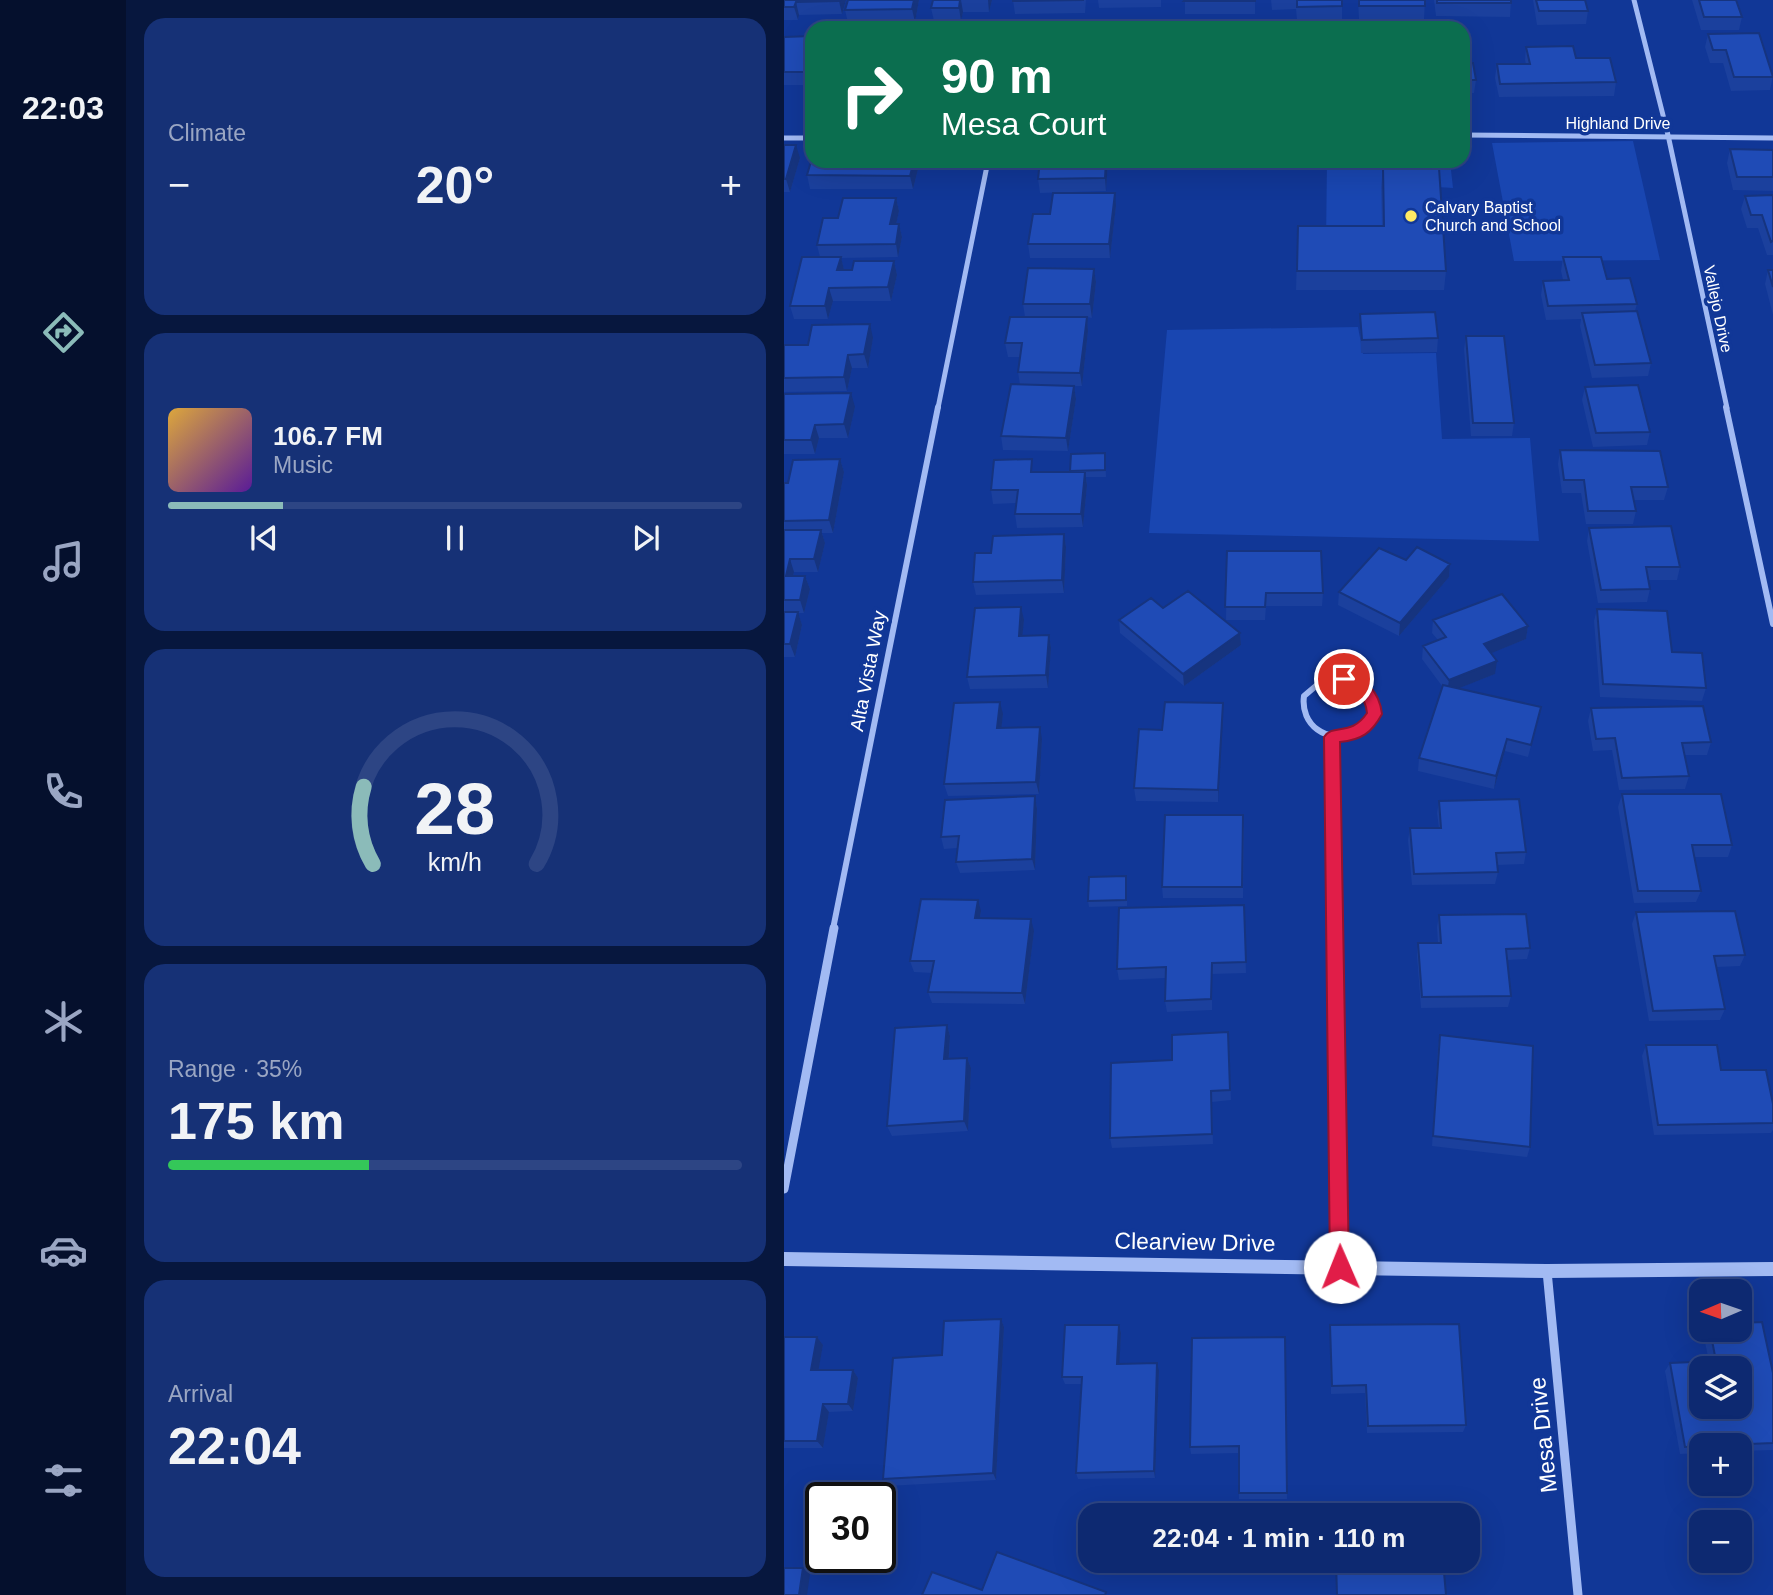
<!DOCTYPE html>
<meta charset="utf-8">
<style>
body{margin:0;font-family:Helvetica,sans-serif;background:#163176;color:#f1f3f6;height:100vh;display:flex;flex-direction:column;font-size:26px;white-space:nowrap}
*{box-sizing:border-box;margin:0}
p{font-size:23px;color:#9aa6c3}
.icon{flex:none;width:38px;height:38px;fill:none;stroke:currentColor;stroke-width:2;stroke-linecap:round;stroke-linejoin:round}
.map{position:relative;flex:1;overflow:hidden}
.panel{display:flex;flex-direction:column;gap:18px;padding:18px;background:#07173e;width:658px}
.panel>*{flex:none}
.top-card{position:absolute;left:21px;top:21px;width:665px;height:147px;border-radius:21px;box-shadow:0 7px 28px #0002,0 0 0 2px #2d4584;background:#0b6e4f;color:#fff;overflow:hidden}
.needle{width:46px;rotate:268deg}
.buttons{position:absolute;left:905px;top:1279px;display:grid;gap:14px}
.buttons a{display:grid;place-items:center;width:63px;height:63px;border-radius:14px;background:#0d2971;box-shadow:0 7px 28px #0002,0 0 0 2px #2d4584;font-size:35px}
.speed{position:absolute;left:21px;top:1482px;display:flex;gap:14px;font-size:35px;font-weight:700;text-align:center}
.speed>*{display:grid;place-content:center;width:91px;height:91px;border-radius:50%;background:#0d2971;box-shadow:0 7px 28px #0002,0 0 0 2px #2d4584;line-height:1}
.speed .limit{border:4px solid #111;border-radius:10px;background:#fff;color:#111}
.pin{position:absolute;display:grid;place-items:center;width:60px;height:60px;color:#fff;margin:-30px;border:4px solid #fff;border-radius:50%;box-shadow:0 2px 7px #0007}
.me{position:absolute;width:77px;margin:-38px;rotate:359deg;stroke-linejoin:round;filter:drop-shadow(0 0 5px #0008)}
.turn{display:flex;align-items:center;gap:24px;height:147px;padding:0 21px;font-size:32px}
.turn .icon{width:91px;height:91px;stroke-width:2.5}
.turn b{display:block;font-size:49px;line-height:60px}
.big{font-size:52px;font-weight:700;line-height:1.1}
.panel .widget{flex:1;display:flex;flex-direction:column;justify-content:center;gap:10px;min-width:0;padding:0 24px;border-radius:21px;background:#163176}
.panel .dial{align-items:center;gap:0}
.dial svg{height:182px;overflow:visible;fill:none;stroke:#2d4584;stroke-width:7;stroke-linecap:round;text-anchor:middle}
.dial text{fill:#f1f3f6;stroke:none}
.song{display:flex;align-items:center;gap:21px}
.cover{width:84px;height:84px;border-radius:10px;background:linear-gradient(135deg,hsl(40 70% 55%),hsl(270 70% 35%))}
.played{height:7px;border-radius:4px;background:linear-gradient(90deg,#8bbbb9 20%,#2d4584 20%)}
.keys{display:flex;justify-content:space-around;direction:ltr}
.heat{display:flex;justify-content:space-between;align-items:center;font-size:38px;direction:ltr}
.charge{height:10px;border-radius:5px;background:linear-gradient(90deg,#34c759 35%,#2d4584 0)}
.trip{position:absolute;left:294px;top:1503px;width:402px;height:70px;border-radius:21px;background:#0d2971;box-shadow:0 7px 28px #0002,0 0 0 2px #2d4584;font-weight:700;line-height:70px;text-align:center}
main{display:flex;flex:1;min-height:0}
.menu{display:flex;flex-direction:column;width:126px;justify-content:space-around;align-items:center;background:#05102d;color:#9aa6c3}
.menu .icon{width:49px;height:49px}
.menu .on{color:#8bbbb9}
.menu b{font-size:32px;color:#f1f3f6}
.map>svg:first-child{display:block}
.green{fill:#1946b1}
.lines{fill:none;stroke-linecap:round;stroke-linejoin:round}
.minor-far2{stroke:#a2baf3;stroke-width:5}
.minor-far1{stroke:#a2baf3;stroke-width:6}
.minor{stroke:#a2baf3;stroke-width:9}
.tertiary{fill:#a2baf3;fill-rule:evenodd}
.wall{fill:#1b409d}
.shaded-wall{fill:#16347f}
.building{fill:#1f4bb6;stroke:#16347f;stroke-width:2;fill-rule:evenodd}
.route{fill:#e11d48;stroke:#92132f;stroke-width:2}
.poi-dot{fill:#ffea64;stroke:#113797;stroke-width:2.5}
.labels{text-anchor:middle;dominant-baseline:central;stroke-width:7;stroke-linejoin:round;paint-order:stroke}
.far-street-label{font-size:16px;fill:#fff;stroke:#113797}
.far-poi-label{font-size:16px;fill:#fff;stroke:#113797;text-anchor:start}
.street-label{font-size:19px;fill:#fff;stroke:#113797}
.near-street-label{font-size:23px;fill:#fff;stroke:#113797}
</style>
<main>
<nav class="menu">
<b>22:03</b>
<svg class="icon on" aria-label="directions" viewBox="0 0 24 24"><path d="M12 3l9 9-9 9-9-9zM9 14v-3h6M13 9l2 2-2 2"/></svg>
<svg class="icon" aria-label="music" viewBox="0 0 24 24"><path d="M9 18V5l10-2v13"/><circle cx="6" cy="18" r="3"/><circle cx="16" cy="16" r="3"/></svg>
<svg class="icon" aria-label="phone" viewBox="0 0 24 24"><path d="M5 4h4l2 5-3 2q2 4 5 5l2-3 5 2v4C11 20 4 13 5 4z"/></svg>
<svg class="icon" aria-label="climate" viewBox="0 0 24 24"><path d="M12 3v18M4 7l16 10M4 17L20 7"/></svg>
<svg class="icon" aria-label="car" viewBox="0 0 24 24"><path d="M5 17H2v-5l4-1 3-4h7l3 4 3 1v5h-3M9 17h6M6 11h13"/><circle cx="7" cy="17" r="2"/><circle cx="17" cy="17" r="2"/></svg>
<svg class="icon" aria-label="filters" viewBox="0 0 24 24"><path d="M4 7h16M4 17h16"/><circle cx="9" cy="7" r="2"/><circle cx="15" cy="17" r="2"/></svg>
</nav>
<section class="panel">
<div class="widget"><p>Climate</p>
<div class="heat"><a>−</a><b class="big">20°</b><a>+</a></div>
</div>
<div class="widget">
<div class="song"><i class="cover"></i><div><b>106.7 FM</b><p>Music</p></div></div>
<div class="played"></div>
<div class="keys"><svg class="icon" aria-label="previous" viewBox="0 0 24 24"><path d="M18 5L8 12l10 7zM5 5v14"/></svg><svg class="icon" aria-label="pause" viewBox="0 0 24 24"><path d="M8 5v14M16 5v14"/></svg><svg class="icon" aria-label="next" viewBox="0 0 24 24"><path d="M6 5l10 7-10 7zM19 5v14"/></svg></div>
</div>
<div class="widget dial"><svg viewBox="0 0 100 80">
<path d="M14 69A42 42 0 1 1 86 69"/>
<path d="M14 69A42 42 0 0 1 10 35" stroke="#8bbbb9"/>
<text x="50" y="56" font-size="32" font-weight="700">28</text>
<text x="50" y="72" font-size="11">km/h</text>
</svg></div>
<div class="widget"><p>Range · 35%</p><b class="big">175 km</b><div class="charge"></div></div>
<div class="widget"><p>Arrival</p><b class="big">22:04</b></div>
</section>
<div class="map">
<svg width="989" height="1595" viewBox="0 0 989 1595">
<rect width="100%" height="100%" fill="#113797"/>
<path class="green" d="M849,141l27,119 -146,1 -22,-118z
M543,161h123l3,27 -16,-1 -54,58 -57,-2z
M574,327l5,27 73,-1 6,86 88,-1 9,103 -390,-8 18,-203z"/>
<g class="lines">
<path class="minor-far2" d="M850,0l34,135 59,273
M679,135l310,3
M0,138h28
M154,408l50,-247"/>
<path class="minor-far1" d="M942,407l47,217
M560,679l22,13 9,22c-6,6 -13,15 -21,19 -27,11 -54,-8 -50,-37l13,-11z
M548,737l3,192
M49,929l105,-522"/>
<path class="minor" d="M551,928l5,339
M0,1189l50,-261
M763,1271l31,324"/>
<path class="tertiary" d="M0,1252l763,12 226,-2v14l-226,2 -763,-12z"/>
</g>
<path class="wall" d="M0,0h62l-4,14 -43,1 -1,5h-14z
M64,0h71l-4,22 -67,1 -3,-13z
M149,0h59l-3,12h-26l-2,9h-27l-3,-13z
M229,0h73l-1,13 -70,1z
M314,0h63v7l-62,1z
M401,0h70v14h-70z
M487,0h71v20h-45l-1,-11 -24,1z
M574,0h67l-1,19h-65z
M650,0h77l-1,17 -74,-1z
M749,0h52l3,11 -2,13 -49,1z
M908,0h44l6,17 -3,13h-38z
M924,34l65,42 -3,14 -39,1 -8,-28h-13l-5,-16z
M28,36v49h-28v-48z
M742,47l50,11 40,24 -2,14 -115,1 -4,-19 2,-14h29l-1,-4z
M679,63l13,17 -2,13h-11z
M0,145l16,13 -10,34h-6z
M946,149l43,1v41l-40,-1 -6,-27z
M28,161h108l-7,28h-103l-3,-14z
M256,161h68l-2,30 -66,2 -2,-14z
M599,168l63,103 -2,19h-148l2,-64h84l-1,-39z
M989,195v60h-6l-9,-27h-11l-6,-19 4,-13z
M112,198l3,13 -3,13h3l3,13 -4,20 -57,1 3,12h8l42,-9 3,14 -6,26h-58l-5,18h-34l-4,-13 30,-49 -3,-12 21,-27z
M332,206l-6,52h-80l-2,-14 22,-30z
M779,257l44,22 30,25 -2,7 16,52 -3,13 -56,2 -12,-52 1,-7 -35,1 -5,-25 2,-14 20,-1 -2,-9z
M310,269l2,13 -4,36 -5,-1 1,14 -6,55h-8l2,13 -8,52 -65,-1 -2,-14 19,-51 -2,-13 2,-15h-12l-3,-14 20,-26 -2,-13z
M984,270h5v45l-8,-31z
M576,314l78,24 -1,14 -76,1 -1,-26z
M682,336l48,87 -2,13h-41l-7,-87z
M89,338l-5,30h-16l-5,23 -63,1v-47h24z
M801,387l65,45 -3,13 -54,2 -11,-47z
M0,394l71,13 -7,31h-29l-4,16h-31z
M776,450l108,37 -4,13h-30l2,11 -3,13h-47l-5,-31h-19l-4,-29z
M321,453l1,24h-20l1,8 -4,42 -66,1 -2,-14 1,-11 -23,1 -2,-14 43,-18h37v-18z
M56,459l4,13 -11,61h-11l3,10 -7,29h-24l-1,4h12l5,13 -6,24h-6l4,12 -7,32h-11v-174h4z
M805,528l91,39 -3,13h-29l2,9 -3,13 -49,1 -11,-62z
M280,534l2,13 -2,46 -88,2 -3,-13 18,-29z
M443,551l96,42 -1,13h-56l-1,14h-39z
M622,560l44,4 -1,13 -50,59 -61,-31 1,-13z
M379,608l77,25 1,12 -57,41 -64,-53 -1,-13z
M813,609l75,43 34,36 -4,13 -102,-4 -6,-76z
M240,620l-2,16 27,-1 2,13 -3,40 -78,1 -3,-12z
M649,620l95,6 -2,13 -35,14 4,21 -36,14 82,19 -13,50 -23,-6 -11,38 -76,-18 1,-13 23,-72 -20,-27 1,-13 15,-6 -6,-7z
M439,703v13l-5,86 -82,-1 -2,-13z
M807,708l120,34 -4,13h-23l5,21 -4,13 -66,1 -7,-40 -19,1 -5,-30z
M219,714l-2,14 41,11 -3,55 -91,2 -4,-12z
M838,794l110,51 -4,12h-34l7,34 -5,11 -62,1 -16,-96z
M251,796l2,13 -2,61 -75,3 -4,-11 2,-14 -14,1 -3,-12z
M655,801l87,51 -2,12 -27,1 1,7 -3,12 -83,1 -4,-45 2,-12h29l-2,-15z
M460,827l-1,71h-80l-1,-11z
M343,882v24l-38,1 -1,-6z
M460,905l2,68 -34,1v36l-45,2 -2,-11v-23l-46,2 -2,-11z
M197,911l-1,7 54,13 -9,73 -93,-1 -4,-11 4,-19 -18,-1 -4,-11z
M852,912l109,43 -5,11 -23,1 8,42 -5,11 -71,1 -17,-97z
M655,915l91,33 -3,11 -20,1 4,36 -3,11 -87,1 -4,-53 1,-12h20l-1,-16z
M163,1025l3,11 -1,23 18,-1 4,10 -3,63 -76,5 -5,-10z
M444,1032l3,68 -19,2 1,42 -101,4 -2,-10 62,-78z
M656,1035l90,112 -3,10 -95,-11 6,-100z
M862,1045l75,25 52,34v26l-2,3 -117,2 -12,-79z
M217,1319l3,8 -8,153 -108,6 -5,-7 59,-124z
M335,1325l2,8 -2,30 40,8 -4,107 -77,1 -2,-6 5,-89h-16l-3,-7z
M546,1325l136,100 -3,7 -96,1 -2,-40 -34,1z
M921,1330h35l33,43v77l-33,1v-5h-39v7l-21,1 -15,-83 5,-8 39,-2 -6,-28z
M0,1337h33l6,8 -5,25h35l5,8 -5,33 -24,1 -6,36h-39z
M501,1337l2,162h-48v-46l-48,1 -1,-7z"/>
<path class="shaded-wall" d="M56,0h6l-4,14 -3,-13z
M130,0h5l-4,22 -3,-13z
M177,0l2,12 -2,9 -2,-13z
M204,0h4l-3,12z
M12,2l3,13 -1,5 -4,-13z
M12,145l4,13 -10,34 -4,-13z
M130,161h6l-7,28 -3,-13z
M322,161h2l-2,30 -1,-13z
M331,193l1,13 -6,52 -1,-14z
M112,198l3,13 -6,27 -3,-14z
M115,224l3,13 -4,20 -2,-13z
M57,257l3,13h-7z
M110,261l3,14 -6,26 -3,-14z
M310,269l2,13 -4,36 -2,-14z
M45,288l4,13 -5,18 -3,-13z
M303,317l1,14 -6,55 -2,-13z
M86,324l3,14 -5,30 -4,-14z
M64,355l4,13 -5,23 -3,-14z
M290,386l2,13 -8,52 -2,-13z
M67,393l4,14 -7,31 -4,-14z
M31,425l4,13 -4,16 -4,-14z
M56,459l4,13 -11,61 -4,-13z
M301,472l2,13 -4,42 -2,-13z
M37,530l4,13 -7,29 -4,-13z
M280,534l2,13 -2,46 -2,-13z
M6,559l4,13 -4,17 -4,-13z
M666,564l-1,13 -50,59 1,-13z
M21,576l5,13 -6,24 -4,-13z
M237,607l3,13 -3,29 -2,-13z
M14,612l4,13 -7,32 -5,-13z
M744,626l-2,13 -44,18 2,-13z
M456,633l1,12 -57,41 -1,-12z
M265,635l2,13 -3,40 -2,-13z
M713,661l-2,13 -48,19 2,-13z
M216,702l3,12 -3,26 -3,-12z
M439,703v13l-5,86v-12z
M256,727l2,12 -3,55 -3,-12z
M723,739l-2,12 -11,38 2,-13z
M251,796l2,13 -2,61 -3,-11z
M194,900l3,11 -3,18 -3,-11z
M247,919l3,12 -9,73 -3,-11z
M163,1025l3,11 -2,34 -4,-11z
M183,1058l4,10 -3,63 -4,-10z
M217,1319l3,8 -8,153 -3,-7z
M335,1325l2,8 -2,38 -2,-7z
M33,1337l6,8 -6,33 -6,-8z
M373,1363l2,8 -4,107 -1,-7z
M69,1370l5,8 -5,33 -5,-7z
M39,1404l6,8 -6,36 -6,-7z
M19,1568l7,6 -3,21h-8z"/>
<path class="building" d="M0,0h56l-1,1 -43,1 -2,5h-10z
M64,0h66l-2,9 -67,1z
M149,0h27l-1,8h-28z
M229,0h71l-71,1z
M401,0h70v1h-71z
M513,0h45v6l-45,1z
M575,0h66v6h-66z
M653,0h74v3h-74z
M752,0h49l3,11h-49z
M915,0h37l6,17h-38z
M975,33l14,44h-39l-8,-27h-13l-5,-16z
M28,36v36h-28v-35z
M789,46l3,12h34l6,24 -116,2 -3,-20h33l-4,-17z
M679,63h10l3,17h-13z
M0,145h12l-10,34h-2z
M946,149l43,1v27h-36z
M28,158v3h102l-4,15 -103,-1z
M256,161h66l-1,17 -67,1z
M599,168h56l7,103h-149l1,-45h86z
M269,193h62l-6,51h-81l5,-30h17z
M989,195v46l-2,1 -9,-27h-11l-6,-19z
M59,198h53l-6,26h9l-3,20 -79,1 6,-27h15z
M18,257h39l-4,13h15l2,-9h40l-6,26 -59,1 -4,18h-35z
M779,257h38l6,22 23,-1 7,26 -89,2 -5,-25 26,-1z
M244,268l66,1 -4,35h-67z
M984,270h5v17z
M853,311l14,52 -56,2 -13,-52z
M651,312l3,26 -76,2 -2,-26z
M226,317h77l-7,56 -62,-1 4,-29h-17z
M86,324l-6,30 -16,1 -4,22 -60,1v-33h24l4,-20z
M682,336h38l10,87h-41z
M227,384l63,2 -8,52 -65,-2z
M854,385l12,47 -54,1 -11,-46z
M67,393l-7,31 -29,1 -4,15h-27v-46z
M776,450l100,1 8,36h-37l5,24h-48l-4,-31h-20z
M321,453v17l-35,1 1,-17z
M56,459l-11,61 -45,1v-38h4l5,-23z
M248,459l-1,13h54l-4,42h-66l3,-24h-27l3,-30z
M887,526l9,41h-34l4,22 -49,1 -12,-62z
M0,530h37l-7,29h-24l-4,17h19l-5,24h-16z
M280,534l-2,46 -89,2 2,-29h16l2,-17z
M633,547l33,17 -50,59 -61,-31 40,-44 27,12z
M443,551h94l2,42h-57l-1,14h-40z
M404,591l52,42 -57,41 -64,-54 32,-22 12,10z
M718,594l26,32 -44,18 13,17 -48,19 -26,-34 23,-9 -13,-17z
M237,607l-2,29 30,-1 -3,40 -79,2 8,-69z
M813,609l70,2 5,41 30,1 4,35 -103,-4z
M0,612h14l-8,32h-6z
M659,685l98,22 -10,38 -24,-6 -11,37 -77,-18z
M216,702l-3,26 43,-1 -4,55 -92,2 10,-81z
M381,702l58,1 -5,87 -84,-2 5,-59 23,1z
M919,706l8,36 -29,1 7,33 -67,2 -7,-40 -19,1 -5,-31z
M838,794h99l11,51h-40l9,46h-63z
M251,796l-3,63 -76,3 3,-26 -18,1 4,-37z
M735,799l7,53 -30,1 2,19 -84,2 -4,-46h31l-2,-27z
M381,815h78l-1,72h-80z
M342,876v24l-38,1 1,-24z
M137,899l57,1 -3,18 56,1 -9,74 -94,-1 6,-31h-24z
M460,905l2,57 -34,1 -1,36 -46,2 1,-34 -49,2 2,-61z
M951,911l10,44 -31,1 11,53 -72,2 -17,-99z
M742,914l4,34 -24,1 5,47 -89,1 -4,-54h23l-2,-28z
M163,1025l-3,34 23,-1 -3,63 -77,5 8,-98z
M444,1032l2,58 -19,1 1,43 -102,4 1,-75 61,-3v-25z
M656,1035l93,11 -3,101 -97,-11z
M862,1045h71l4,25h45l7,34v19l-115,2z
M217,1319l-8,154 -110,6 10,-121 49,-3 2,-34z
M978,1322l11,51v70l-72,3 -16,1 -15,-84 46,-2 -6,-31h30v-7zM917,1368h39v39h-39z
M675,1324l7,101 -98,1 -2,-41 -34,1 -2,-61z
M281,1325h54l-2,39 40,-1 -3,108 -78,2 6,-96h-20z
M0,1337h33l-6,33h42l-5,34h-25l-6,37h-33z
M501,1337l2,156h-48v-47l-49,1 2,-109z
M213,1552l109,40 -1,3h-183l10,-23 50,18z
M552,1561h107l3,34h-109z
M0,1568h19l-4,27h-15z"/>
<path class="route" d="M560,673c23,8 35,17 38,41 -10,19 -21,26 -42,28l9,525 -2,6 -7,3 -7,-3 -3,-6 -6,-530c9,-14 27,0 43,-24 -2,-18 -11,-24 -28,-30l-2,-4z"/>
<circle class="poi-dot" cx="627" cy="216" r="7"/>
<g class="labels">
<g class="far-street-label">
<text x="834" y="123">Highland Drive</text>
<text transform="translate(934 309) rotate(78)">Vallejo Drive</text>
</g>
<g class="far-poi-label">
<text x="641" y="207">Calvary Baptist<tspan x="641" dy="18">Church and School</tspan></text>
</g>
<g class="street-label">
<text transform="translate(84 671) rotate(-79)">Alta Vista Way</text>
</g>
<g class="near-street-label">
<text transform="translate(411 1242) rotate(1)">Clearview Drive</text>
<text transform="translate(759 1435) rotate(-96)">Mesa Drive</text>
</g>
</g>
</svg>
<div class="buttons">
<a><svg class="needle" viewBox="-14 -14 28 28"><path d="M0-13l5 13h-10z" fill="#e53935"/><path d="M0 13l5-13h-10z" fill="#9aa6c3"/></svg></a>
<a><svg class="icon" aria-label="layers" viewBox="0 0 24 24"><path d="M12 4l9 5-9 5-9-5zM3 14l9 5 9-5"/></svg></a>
<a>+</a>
<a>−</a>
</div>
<div class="speed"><div class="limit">30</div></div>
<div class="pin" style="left:560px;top:679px;background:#d93025"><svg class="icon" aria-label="arrive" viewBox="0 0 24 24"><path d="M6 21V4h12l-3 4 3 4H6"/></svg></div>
<svg class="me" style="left:556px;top:1267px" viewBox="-20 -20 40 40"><circle r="19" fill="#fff"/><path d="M0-13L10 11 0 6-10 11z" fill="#e11d48"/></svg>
<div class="trip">22:04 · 1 min · 110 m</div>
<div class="top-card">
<div class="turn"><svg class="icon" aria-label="right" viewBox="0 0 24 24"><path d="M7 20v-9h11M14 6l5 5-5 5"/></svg><div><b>90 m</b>Mesa Court</div></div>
</div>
</div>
</main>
